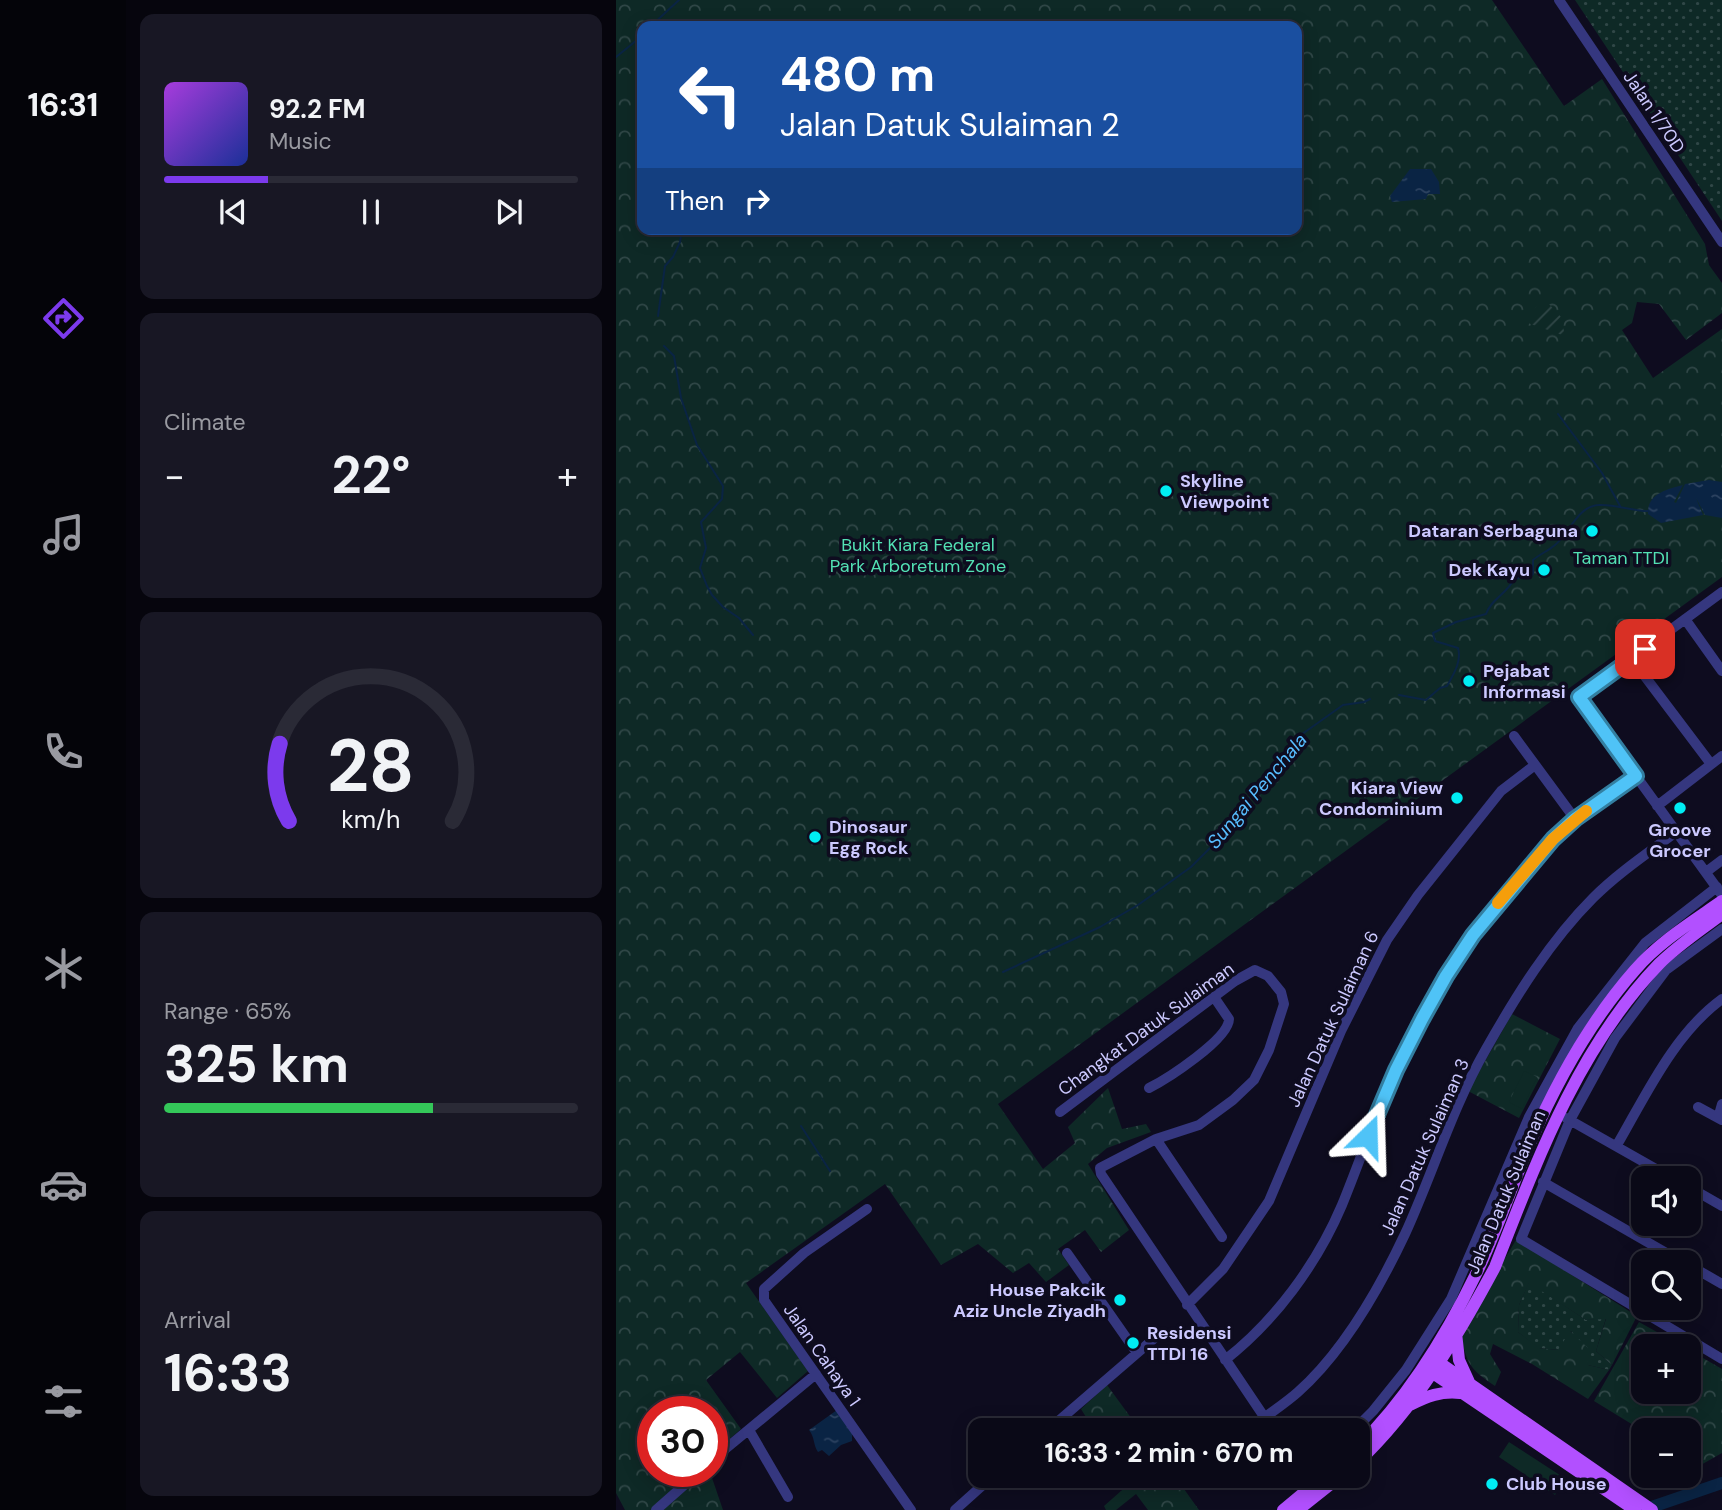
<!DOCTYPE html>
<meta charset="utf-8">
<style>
body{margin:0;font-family:"DM Sans",sans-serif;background:#181724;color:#f1f3f6;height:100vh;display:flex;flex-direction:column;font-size:26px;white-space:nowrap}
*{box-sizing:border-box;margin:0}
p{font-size:23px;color:#999aa1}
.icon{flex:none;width:38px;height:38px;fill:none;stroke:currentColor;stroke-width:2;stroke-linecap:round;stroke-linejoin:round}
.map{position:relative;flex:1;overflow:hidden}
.side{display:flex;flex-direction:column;gap:14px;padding:14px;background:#06050d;width:490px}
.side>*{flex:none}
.guide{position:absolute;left:21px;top:21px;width:665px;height:214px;border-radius:14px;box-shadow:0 4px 18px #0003,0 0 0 2px #2a2a36;background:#1a4fa0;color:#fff;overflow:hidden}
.fabs{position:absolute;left:1015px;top:1166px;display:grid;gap:14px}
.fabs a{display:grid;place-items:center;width:70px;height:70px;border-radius:14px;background:#0a0917;box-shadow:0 4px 18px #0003,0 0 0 2px #2a2a36;font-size:35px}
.speed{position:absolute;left:21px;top:1396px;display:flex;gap:14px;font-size:35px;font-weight:700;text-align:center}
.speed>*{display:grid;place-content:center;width:91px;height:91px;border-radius:50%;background:#0a0917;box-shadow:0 4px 18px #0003,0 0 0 2px #2a2a36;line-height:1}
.speed .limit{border:10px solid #d22;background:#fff;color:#111}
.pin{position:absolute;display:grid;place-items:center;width:60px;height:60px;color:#fff;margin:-30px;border-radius:14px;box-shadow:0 4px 10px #0006}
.me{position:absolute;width:77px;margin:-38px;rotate:22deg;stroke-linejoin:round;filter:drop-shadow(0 0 5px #0008)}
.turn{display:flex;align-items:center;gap:24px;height:147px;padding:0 28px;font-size:32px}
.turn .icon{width:91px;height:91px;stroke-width:2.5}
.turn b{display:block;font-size:49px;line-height:60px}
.then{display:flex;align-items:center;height:66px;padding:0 28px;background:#0003;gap:14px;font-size:26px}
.big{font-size:52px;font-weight:700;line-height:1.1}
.side .card{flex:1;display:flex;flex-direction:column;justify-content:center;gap:10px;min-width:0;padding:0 24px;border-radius:14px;background:#181724}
.side .dial{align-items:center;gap:0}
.dial svg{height:182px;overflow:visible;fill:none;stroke:#2a2a36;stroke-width:7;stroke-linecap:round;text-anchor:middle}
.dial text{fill:#f1f3f6;stroke:none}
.song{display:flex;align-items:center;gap:21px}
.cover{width:84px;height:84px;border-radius:10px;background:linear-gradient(135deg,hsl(280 70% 55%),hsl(230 70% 35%))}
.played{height:7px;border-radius:4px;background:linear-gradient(90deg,#7c3aed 25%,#2a2a36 25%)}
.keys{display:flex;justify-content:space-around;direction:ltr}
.heat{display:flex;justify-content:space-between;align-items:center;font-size:38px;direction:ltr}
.charge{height:10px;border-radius:5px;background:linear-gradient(90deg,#34c759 65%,#2a2a36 0)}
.trip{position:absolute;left:352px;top:1418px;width:402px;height:70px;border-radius:14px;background:#0a0917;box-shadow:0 4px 18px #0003,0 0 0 2px #2a2a36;font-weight:700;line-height:70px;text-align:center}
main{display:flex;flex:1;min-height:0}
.tab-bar{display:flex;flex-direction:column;width:126px;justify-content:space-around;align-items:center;background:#040409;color:#999aa1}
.tab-bar .icon{width:49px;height:49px}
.tab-bar .active{color:#7c3aed}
.tab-bar b{font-size:32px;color:#f1f3f6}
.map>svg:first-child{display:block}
.grass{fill:url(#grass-dots)}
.forest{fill:url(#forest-crowns);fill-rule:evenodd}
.garden{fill:url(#garden-furrows)}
.pitch{fill:#0e2926}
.water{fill:url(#water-ripples)}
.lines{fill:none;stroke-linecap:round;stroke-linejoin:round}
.stream{stroke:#0a2444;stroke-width:2}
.river{stroke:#0a2444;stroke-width:12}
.minor{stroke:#35377f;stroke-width:10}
.major{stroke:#b250ff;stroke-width:12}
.route-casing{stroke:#337fa1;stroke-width:18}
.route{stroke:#4fc3f7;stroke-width:12}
.slow{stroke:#f59e0b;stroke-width:12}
.poi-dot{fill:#00edf4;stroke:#0e0c1f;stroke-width:2.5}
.labels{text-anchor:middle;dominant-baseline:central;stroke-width:7;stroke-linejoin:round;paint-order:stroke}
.street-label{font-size:18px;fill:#ccc9ff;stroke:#0e0c1f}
.poi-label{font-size:18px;font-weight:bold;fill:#ccc9ff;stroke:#0e0c1f;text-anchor:start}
.park-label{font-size:18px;fill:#53e1b4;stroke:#0e0c1f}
.water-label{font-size:19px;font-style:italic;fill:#57bdff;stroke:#0e0c1f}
</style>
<main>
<nav class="tab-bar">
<b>16:31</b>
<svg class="icon active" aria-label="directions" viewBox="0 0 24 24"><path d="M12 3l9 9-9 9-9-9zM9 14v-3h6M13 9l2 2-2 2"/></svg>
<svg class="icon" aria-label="music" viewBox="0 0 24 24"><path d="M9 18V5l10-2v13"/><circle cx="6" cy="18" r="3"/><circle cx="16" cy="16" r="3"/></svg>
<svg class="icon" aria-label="phone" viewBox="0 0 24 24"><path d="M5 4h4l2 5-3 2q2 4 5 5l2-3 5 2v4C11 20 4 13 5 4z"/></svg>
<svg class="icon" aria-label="climate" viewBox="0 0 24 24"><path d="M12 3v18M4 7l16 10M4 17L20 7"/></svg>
<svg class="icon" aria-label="car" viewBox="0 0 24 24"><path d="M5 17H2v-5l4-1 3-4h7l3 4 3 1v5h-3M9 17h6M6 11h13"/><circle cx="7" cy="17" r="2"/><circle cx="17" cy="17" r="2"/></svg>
<svg class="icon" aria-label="filters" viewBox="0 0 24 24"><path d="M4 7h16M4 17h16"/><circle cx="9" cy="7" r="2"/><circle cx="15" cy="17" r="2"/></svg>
</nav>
<section class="side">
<div class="card">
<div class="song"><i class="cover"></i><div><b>92.2 FM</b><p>Music</p></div></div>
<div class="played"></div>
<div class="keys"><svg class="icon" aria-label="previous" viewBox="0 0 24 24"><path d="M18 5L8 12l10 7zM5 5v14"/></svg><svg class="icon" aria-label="pause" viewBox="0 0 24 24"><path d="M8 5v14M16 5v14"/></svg><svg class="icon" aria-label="next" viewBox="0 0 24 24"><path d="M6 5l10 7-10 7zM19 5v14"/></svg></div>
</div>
<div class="card"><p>Climate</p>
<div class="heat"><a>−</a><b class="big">22°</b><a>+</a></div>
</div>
<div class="card dial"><svg viewBox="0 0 100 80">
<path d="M14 69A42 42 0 1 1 86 69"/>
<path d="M14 69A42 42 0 0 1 10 35" stroke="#7c3aed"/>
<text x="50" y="56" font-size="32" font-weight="700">28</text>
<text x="50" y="72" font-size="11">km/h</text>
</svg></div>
<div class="card"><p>Range · 65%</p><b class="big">325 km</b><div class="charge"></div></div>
<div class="card"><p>Arrival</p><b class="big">16:33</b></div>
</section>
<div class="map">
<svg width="1106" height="1510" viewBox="0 0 1106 1510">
<defs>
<pattern id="grass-dots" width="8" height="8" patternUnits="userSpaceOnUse" patternTransform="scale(1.75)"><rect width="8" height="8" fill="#0e2926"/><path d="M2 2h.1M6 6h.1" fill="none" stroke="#304747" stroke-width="1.8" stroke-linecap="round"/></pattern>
<pattern id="forest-crowns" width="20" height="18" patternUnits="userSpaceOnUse" patternTransform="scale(1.75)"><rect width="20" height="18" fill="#0e2926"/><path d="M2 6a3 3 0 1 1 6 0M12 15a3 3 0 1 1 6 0" fill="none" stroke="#304747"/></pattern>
<pattern id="garden-furrows" width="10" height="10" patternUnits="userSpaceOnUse" patternTransform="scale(1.75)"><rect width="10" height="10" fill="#0e2926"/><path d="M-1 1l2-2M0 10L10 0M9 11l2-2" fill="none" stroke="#304747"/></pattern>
<pattern id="water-ripples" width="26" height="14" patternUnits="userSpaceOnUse" patternTransform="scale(1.75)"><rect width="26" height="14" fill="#0a2444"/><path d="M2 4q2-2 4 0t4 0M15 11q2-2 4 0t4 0" fill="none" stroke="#2c4260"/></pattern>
</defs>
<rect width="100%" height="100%" fill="#0e0c1f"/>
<path class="grass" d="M959,0h147v221z
M913,1282l57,38 20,-2 -10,33 16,14 -3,5 -21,-5 -17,-34 -12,19 -21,-2 -20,-16 1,-27z"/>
<path class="forest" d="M0,0h876l72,106 38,-27 103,165 4,21 13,18v30l-36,27 -27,-36 -22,-2 -5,21 -10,7 31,48 69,-49v248l-724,527 45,65 32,-26 -7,-16 40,-39 14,41 24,-5 5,8 -44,16 -19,16 41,66 -28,22 -16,-22 -27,19 11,16 -23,17 -17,-19 -16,10 -35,-29 -37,21 -56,-81 -139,99 62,88 -31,27 -37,-46 -34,28 35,49 -29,25v-42h-59v60h57l13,38h-98l-9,-17zM26,26h655v203h-655z
M896,1014l48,25 -41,79 -51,-27z
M900,1240l121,76 -25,49 -16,-14 10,-32 -20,1 -57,-37 -10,22 -1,27 21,16 19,2 12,-19 17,16 1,18 21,5 -21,29 -56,-35 -39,-20 -3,10 11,18 -6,14c-27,-18 -27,-22 -35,-52z
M1023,1322l43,24h-39v45h46v-41l33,19v84l-23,13 -10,-6v-30l-46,1 -49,-30z
M491,1385l33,45h-46l-13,-21z
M508,1475h50l25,35h-51l-12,-16 -20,16h-10l-2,-4 25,-22z"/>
<path class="garden" d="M932,303l13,14 4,19 -40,-14 11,-15z"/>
<path class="pitch" d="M908,1071l13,6 -15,32 -13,-7z
M893,1442l57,37 -11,16 -56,-38z"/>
<path class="water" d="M794,169h21l8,13 1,12h-12l-2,5 -34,3 -2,-6z
M1093,480l13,2v36l-17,-3 -9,-17 7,17 -42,8 -13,-9c-1,-20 19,-25 35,-29l-9,17 2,1 9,-19z
M221,1410l15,20v11l-11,4 -12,11 -7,-6 -4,2c-5,-7 -3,-15 -9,-22z"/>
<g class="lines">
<path class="stream" d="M35,26l28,-26
M0,57l26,-21
M42,316l7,-50 8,-9 7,-15 2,-13
M48,346l10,10 7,42 16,47 26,41 -1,13 -21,23 5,26 -6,20 7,18 5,9 11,12 16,11 14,17
M942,414l44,59 18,33
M783,695l27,5 14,-12 7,-2c6,-11 15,-24 11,-38l-23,-7 -2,-8 23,-11 30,-8c5,-15 21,-20 28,-35l7,-2 8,1 4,-4v-14c7,-6 15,-9 22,-15 15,-12 22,-39 44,-40 17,-1 32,6 49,6
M387,972l97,-45 38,-22 53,-38 34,-34 11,-18 62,-78 45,-32 21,-3 6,-3
M185,1126l29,45"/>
<path class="river" d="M1027,1510l79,-27"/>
<path class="minor" d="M943,0l163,242
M1106,592l-143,105 143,198
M1069,619l37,52
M1015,658l80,106
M898,736l61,83
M1041,806l65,-50
M1090,872l16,-12
M1106,929l-56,41 -51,68 -45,82 -49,119 201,120
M533,1088c18,-9 80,-49 80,-69l-15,-22
M1082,1107l24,13
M444,1112l175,-131 20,-11 13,6 13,16 3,12 -15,46 -15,30 -21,20 -34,25 -43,14 -56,29 1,6 172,256
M950,1118l106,60
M1102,1118l4,-14
M540,1139l66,98
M1001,1145c29,-50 57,-111 105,-146
M927,1182l139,80
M1073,1187l33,19
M251,1209l-63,44 -40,36v11l147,210
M451,1253l70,100
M1073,1265l33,19
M571,1305l36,-36 46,-68 72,-170 46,-91 31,-45 83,-104 34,-26
M609,1360c50,-39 92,-96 117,-155 18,-44 33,-89 53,-133 34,-75 76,-137 130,-199 16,-19 31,-39 50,-54 20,-16 41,-29 61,-43
M648,1418c12,-9 24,-17 34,-26 45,-40 82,-105 107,-158 28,-61 47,-126 81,-185 30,-53 64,-108 107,-151 25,-25 55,-45 83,-66
M133,1430l39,67
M432,1430l109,-94
M738,1430l19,-19 33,-41 45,-71 78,-182 49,-89 67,-85 72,-56
M96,1460l104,-86
M688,1475l12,17
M40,1510l43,-38
M339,1510l39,-35"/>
<path class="major" d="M840,1333l3,27 10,22
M818,1359l218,151
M811,1369l208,141
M794,1405c17,-9 31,-14 50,-12
M742,1447c50,-49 89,-113 119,-175 20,-42 35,-86 53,-129 26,-60 61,-123 105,-173 24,-28 57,-48 87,-69
M742,1462c57,-54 100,-126 137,-195 42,-107 83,-219 164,-303 19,-19 42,-34 63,-50
M667,1510l42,-35
M682,1510l44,-35"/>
</g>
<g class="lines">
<defs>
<path id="route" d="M752,1136l28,-66 26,-51 24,-43 27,-41 80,-96 22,-20 61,-43 -57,-79 66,-48"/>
</defs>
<use href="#route" class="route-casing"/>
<use href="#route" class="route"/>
<path class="slow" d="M882,903l55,-64 33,-28"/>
</g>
<g class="poi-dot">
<circle cx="550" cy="491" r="7"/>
<circle cx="976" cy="531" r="7"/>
<circle cx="928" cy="570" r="7"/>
<circle cx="853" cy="681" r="7"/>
<circle cx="841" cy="798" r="7"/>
<circle cx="1064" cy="808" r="7"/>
<circle cx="199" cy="837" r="7"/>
<circle cx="504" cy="1300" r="7"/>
<circle cx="517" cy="1343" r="7"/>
<circle cx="876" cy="1484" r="7"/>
</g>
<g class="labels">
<g class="street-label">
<text transform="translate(1038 112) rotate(56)">Jalan 1/70D</text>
<text transform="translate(717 1019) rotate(-65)">Jalan Datuk Sulaiman 6</text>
<text transform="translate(530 1029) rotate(-36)">Changkat Datuk Sulaiman</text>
<text transform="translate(809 1147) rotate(-66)">Jalan Datuk Sulaiman 3</text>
<text transform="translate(890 1192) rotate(-67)">Jalan Datuk Sulaiman</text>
<text transform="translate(206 1355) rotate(55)">Jalan Cahaya 1</text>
</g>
<g class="poi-label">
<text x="564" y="481">Skyline<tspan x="564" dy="21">Viewpoint</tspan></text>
<text x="962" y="531" text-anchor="end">Dataran Serbaguna</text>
<text x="914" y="570" text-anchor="end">Dek Kayu</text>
<text x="867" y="671">Pejabat<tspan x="867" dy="21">Informasi</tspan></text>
<text x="827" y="788" text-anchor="end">Kiara View<tspan x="827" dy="21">Condominium</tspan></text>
<text x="213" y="827">Dinosaur<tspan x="213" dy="21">Egg Rock</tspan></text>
<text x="1064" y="830" text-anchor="middle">Groove<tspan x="1064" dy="21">Grocer</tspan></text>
<text x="490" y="1290" text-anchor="end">House Pakcik<tspan x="490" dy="21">Aziz Uncle Ziyadh</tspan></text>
<text x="531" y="1333">Residensi<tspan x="531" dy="21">TTDI 16</tspan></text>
<text x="890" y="1484">Club House</text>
</g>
<g class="park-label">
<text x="302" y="545">Bukit Kiara Federal<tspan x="302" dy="21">Park Arboretum Zone</tspan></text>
<text x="1005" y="558">Taman TTDI</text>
</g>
<g class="water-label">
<text transform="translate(641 791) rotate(-50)">Sungai Penchala</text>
</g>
</g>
</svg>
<div class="fabs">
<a><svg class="icon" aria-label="sound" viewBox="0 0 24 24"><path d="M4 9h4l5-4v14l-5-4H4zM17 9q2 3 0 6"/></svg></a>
<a><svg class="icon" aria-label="search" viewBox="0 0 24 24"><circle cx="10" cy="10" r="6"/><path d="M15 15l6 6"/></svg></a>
<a>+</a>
<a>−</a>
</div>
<div class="speed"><div class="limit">30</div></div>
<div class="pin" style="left:1029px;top:649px;background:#d93025"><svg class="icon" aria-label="arrive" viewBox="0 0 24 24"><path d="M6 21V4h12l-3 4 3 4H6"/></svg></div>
<svg class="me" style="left:752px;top:1136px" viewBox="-20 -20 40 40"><path d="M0-17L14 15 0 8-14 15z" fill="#4fc3f7" stroke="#fff" stroke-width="4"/></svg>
<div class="trip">16:33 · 2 min · 670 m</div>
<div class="guide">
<div class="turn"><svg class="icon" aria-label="left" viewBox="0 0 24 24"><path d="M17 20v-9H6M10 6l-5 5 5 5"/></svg><div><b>480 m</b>Jalan Datuk Sulaiman 2</div></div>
<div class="then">Then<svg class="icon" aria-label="right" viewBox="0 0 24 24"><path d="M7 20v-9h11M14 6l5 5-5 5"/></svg></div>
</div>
</div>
</main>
